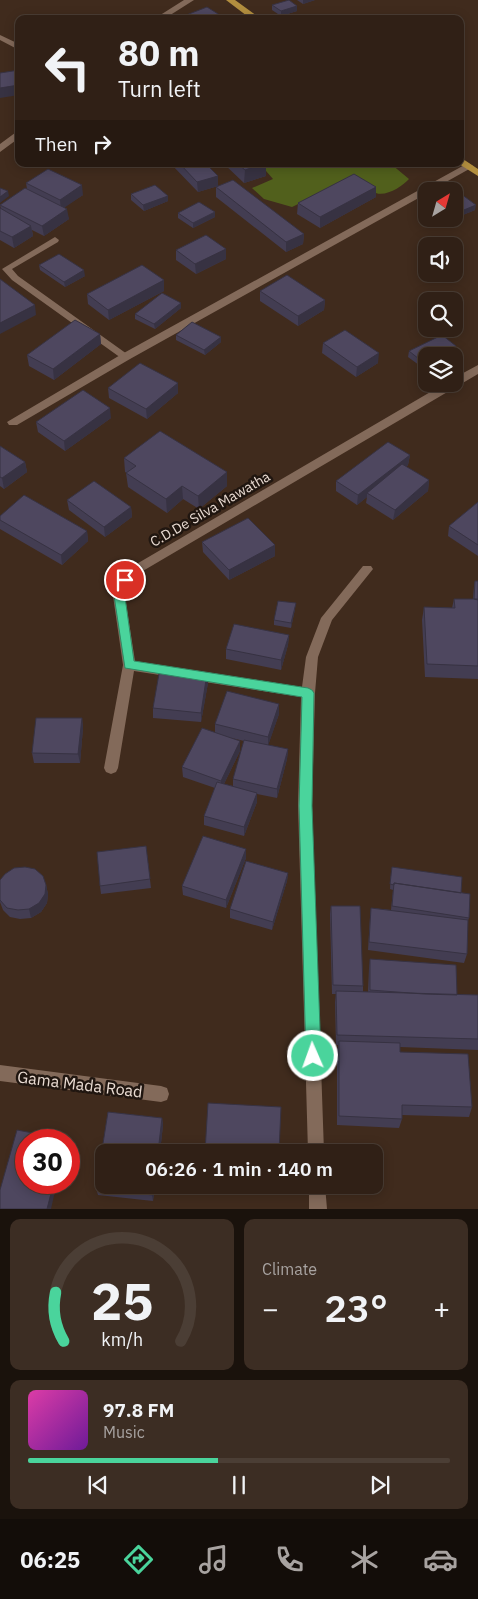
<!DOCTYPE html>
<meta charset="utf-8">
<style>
body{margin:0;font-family:"IBM Plex Sans",sans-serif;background:#3c2d23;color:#f1f3f6;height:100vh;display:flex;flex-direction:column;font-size:19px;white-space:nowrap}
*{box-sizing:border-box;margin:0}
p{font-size:16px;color:#a8a3a1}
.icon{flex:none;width:28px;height:28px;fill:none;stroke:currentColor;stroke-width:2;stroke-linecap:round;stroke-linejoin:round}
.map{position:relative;height:1209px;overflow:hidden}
.sheet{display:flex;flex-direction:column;gap:10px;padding:10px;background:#1a120c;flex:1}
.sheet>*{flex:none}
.banner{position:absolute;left:15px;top:15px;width:449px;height:152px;border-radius:10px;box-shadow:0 2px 12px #0003,0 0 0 1px #4b3e35;background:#302016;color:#f1f3f6;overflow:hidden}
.needle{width:32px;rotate:37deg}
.fabs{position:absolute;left:418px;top:182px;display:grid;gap:10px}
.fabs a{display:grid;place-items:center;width:45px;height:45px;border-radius:10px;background:#302016;box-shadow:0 2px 12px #0003,0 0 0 1px #4b3e35;font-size:25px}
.speed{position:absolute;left:15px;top:1129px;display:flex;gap:10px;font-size:25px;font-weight:700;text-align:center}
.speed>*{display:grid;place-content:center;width:65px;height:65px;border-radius:50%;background:#302016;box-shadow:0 2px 12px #0003,0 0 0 1px #4b3e35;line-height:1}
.speed .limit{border:8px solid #d22;background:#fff;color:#111}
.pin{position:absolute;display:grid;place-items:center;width:42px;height:42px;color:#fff;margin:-21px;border:2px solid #fff;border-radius:50%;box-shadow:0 1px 5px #0007}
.me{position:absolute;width:55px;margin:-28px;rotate:358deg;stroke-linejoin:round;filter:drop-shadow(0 0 4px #0008)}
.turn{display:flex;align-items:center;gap:18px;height:105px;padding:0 20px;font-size:22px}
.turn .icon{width:65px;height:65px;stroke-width:2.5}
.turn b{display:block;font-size:35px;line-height:42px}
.then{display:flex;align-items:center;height:48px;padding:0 20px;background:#0003;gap:10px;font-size:19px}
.big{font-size:38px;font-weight:600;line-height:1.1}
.sheet .tile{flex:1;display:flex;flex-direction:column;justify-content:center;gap:8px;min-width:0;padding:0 18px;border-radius:10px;background:#3c2d23}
.sheet .dial{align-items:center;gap:0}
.dial svg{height:130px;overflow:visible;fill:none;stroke:#4b3e35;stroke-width:7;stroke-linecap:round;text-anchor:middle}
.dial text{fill:#f1f3f6;stroke:none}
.song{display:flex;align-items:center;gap:15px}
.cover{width:60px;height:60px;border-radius:8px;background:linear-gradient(135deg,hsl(320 70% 55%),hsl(280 70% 35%))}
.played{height:5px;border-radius:2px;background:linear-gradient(90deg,#4ad49c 45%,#4b3e35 45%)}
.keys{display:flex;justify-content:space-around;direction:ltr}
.heat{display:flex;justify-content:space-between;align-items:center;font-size:28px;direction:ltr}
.sheet .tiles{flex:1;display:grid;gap:10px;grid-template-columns:1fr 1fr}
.tile:last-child{grid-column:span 2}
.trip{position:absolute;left:95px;top:1144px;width:288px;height:50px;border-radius:10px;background:#302016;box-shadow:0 2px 12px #0003,0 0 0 1px #4b3e35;font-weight:600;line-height:50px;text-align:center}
.tab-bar{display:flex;height:80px;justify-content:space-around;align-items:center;background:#130d09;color:#a8a3a1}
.tab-bar .icon{width:35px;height:35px}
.tab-bar .selected{color:#4ad49c}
.tab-bar b{font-size:22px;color:#f1f3f6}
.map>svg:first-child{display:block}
.green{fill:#51601c}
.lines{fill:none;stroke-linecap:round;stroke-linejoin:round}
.lane{fill:#836a5a;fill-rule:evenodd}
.street{fill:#836a5a;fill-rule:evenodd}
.primary{fill:#b38f3f;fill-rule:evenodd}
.wall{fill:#433d52;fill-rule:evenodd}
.shaded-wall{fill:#373242}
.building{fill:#4e475f;stroke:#373242}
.route{fill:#4ad49c;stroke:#308a65}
.labels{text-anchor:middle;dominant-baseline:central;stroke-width:5;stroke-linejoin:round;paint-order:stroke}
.street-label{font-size:14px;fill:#e9dbd2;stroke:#201610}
.near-street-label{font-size:16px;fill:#e9dbd2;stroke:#201610}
</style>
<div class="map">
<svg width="478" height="1209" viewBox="0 0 478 1209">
<rect width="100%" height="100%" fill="#402b1d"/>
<path class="green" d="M260,164h131l18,15c-6,7 -23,18 -33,14 -9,-4 -16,-11 -26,-14l-58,28 -28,-8 -12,-11 21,-9z"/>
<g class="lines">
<path class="lane" d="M55,237l4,3 -1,2 -46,27 6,7 109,78v4h-6l-109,-78 -10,-11z"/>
<path class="street" d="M184,0h10l-30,19h-10z
M0,35l19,9v6l-19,-10z
M19,130v8l-19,14v-8z
M468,163l5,3 -2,2 -41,23h-4v3l-11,6 -285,159 -113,66h-8l-2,-3 115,-68z
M478,365v9l-342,201 -12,15 11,71 167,26 4,-30 15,-39 42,-52h8l2,3 -41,51 -14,37 -3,36 -3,112 12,347h-16l-10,-347 3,-108 -167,-26 -16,97 -2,4 -5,2 -5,-2 -2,-4 19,-103 -11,-76 16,-20 316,-185h10v-6z
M0,1065l161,21 6,2 2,6 -2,6 -6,2 -161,-21z
M309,1185h16l2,24h-18z"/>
<path class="primary" d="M226,0h9l26,19h-10z
M460,157l18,12v7l-19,-12z"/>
</g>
<path class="wall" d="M297,0h18l-12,4z
M272,5l25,1v5l-16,5 -9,-6z
M171,164h35l12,22 -20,6z
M224,164h42v12l-22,7z
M26,183l57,12 -19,12 5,12 -25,17 -12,-6 1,6 -19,12 -14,-8v-32l1,1 -1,-4 27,-16z
M216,187l88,47 -1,10 -17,8 -70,-55z
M454,192l21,18 -17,7 -4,-3z
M131,194l37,2v5l-24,10 -13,-11z
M376,197l-56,31 -23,-14 1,-11z
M215,212v5l-22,11 -15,-10v-5z
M176,250l50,9 -30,15 -20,-14z
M39,265l46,11 -20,11 -25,-17z
M164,291l-55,29 -21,-16 -1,-10z
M260,291l65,9 -1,10 -26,16 -38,-25z
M181,303v5l-26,21 -20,-10v-5z
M100,334l1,10 -47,36 -25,-14 -2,-11z
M176,335l45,7 -16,13 -29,-15z
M323,343l55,20 -22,14 -34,-24z
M456,346v6l-33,16 -15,-11 1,-6z
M178,383v10l-31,26 -38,-21 -1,-10z
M111,418l-46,33 -27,-19 -2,-10z
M0,446l25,16 2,10 -23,17 -4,-3z
M410,455l-2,10 -2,2 23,13 -1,11 -35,29 -27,-17 1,-6 -10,8 -21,-14v-10z
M124,458l103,14v14l-28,23 -16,-10 -16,14 -39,-26 -2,-14h1l-2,-1z
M67,500l64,7 1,10 -27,20 -36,-27z
M478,502v54l-30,-20 1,-10z
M0,516l87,15 1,10 -26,24 -62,-36z
M202,542l73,3v11l-46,24 -26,-28z
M475,581h3v98l-53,-2 -3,-57 2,-13 28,1 2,-9h19l1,-13z
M295,609l-4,19 -17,-3v-5z
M289,635l-1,10 -7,25 -55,-11v-10z
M207,673l1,10 -7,39 -48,-4v-10z
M279,714l-11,31 20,4 -1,10 -10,39 -20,-4v8l-13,34 -40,-11v-9l11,-28 -32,-11 -1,-10 33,-34v-9zM223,736l21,5 -11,38v7l-9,-2 16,-33v-10z
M82,718l1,10 -3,35h-46l-2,-10z
M146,846l5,42 -50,6 -1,-8z
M246,849v9l-20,50 -43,-13 -1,-9z
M391,872l70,21 8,25 -2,5v31l-3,9 -96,-13 2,-33 1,-9 20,2 2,-20 -3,-1z
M288,873l-1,8 -15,49 -42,-12v-9z
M0,880l46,5 2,9 -1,9 -6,9 -10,6 -11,1 -10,-2 -7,-7 -3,-8z
M331,906l32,80v6h5l1,-24 1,-9 87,36h21v55l-78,-3v5l72,55 -3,10 -67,-2v4l-3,9 -62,-3v-74l1,-6h-2l-1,-43 1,-8h-4l-2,-80z
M108,1112l54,6 1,7 -3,27h-56v33h51l-2,16 -55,-6 -2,-7z"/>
<path class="shaded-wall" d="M303,0h12l-12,4z
M297,6v5l-16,5v-5z
M19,85v10l-19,3v-10z
M262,164h4v12l-22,7 1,-13z
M218,176v10l-20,6 -1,-10z
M82,185l1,10 -22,15 -1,-10z
M376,187v10l-56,31v-11z
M8,191l1,5 -9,7v-6z
M168,196v5l-24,10 -1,-6z
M476,205l-1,5 -17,7 1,-5z
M67,209l2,10 -25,17 -2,-10z
M215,212v5l-22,11v-5z
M31,226l2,10 -19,12 -2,-11z
M304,234l-1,10 -17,8v-10z
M226,249v10l-30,15 -1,-10z
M84,270l1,6 -20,11 -1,-5z
M164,280v11l-55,29 -1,-10z
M325,300l-1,10 -26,16v-10z
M181,303v5l-26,21 -1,-5z
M35,305l1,10 -36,19v-11z
M100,334l1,10 -47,36 -1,-11z
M221,337v5l-16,13 -1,-5z
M456,346v6l-9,4h-10z
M379,353l-1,10 -22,14 1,-10z
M426,362v5l-3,1 1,-5z
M178,383v10l-31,26 -1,-10z
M110,408l1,10 -46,33 -1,-10z
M410,455l-2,10 -38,30 -3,-2v4l-10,8 1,-10z
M25,462l2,10 -23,17 -2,-11z
M227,472v14l-28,23 -1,-13z
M429,480l-1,11 -35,29 2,-10z
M182,486l1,13 -16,14 -1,-14z
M131,507l1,10 -27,20 -1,-10z
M87,531l1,10 -26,24 -1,-10z
M275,545v11l-46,24v-10z
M296,603l-1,6 -4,19v-5z
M289,635l-1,10 -7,25v-10z
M207,673l1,10 -7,39v-9z
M279,704v10l-11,32v-9z
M82,718l1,10 -3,35 -2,-9z
M240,741v10l-19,39v-9z
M288,749l-1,10 -10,39v-9z
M257,793v9l-13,34v-9z
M246,849v9l-20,50v-8z
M288,873l-1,8 -15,49 1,-8z
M46,885l2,9 -1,9 -6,9 -10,6 -2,-9z
M162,1118l1,7 -3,27h-2z
M54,1182h3l-6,27h-4z
M153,1185h2l-2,16 -1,-6z"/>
<path class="building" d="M289,0l8,6 -16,5 -9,-6z
M207,7l16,10 -4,2h-43z
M343,16l5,3h-13z
M19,70v15l-19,3v-15z
M180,164h26l12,12 -21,6z
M238,164h24l-17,6z
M48,169l34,16 -22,15 -34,-17z
M354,174l22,13 -56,30 -22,-14z
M233,180l71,54 -18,8 -70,-55z
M155,185l13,11 -25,9 -12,-11z
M0,188l8,3 -8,6z
M25,188l42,21 -25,17 -42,-21z
M457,191l19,14 -17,7 -5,-4v-16z
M199,202l16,10 -22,11 -15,-10z
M0,208l31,18 -19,11 -12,-6z
M206,235l20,14 -31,15 -19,-14z
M59,254l25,16 -20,12 -25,-17z
M142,265l22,15 -56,30 -21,-16z
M287,275l38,25 -27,16 -38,-25z
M0,279l35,26 -35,18z
M162,293l19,10 -27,21 -19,-10z
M75,320l25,14 -47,35 -26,-14z
M192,322l29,15 -17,13 -28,-15z
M345,330l34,23 -22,14 -34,-24z
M442,335l14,11 -19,10h-11v6l-2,1 -15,-12z
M140,363l38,20 -32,26 -38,-21z
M83,390l27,18 -46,33 -28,-19z
M160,431l67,41 -29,24 -16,-10 -16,13 -40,-26 10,-7 -12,-8z
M388,442l22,13 -52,40 -22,-14z
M0,446l25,16 -23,16 -2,-1z
M402,464l27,16 -34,30 -28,-17z
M94,481l37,26 -27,20 -37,-27z
M24,495l63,36 -26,24 -61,-35v-4z
M478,502v43l-29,-19z
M248,518l27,27 -46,25 -27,-28z
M475,581h3v19l-4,-1z
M454,599h24v67l-51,-2 -3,-57 31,1z
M278,601l18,2 -5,20 -17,-3z
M234,624l55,11 -8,25 -55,-11z
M160,668l47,5 -6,40 -48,-5z
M227,691l52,13 -11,33 -53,-13z
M36,718h46l-4,36 -46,-1z
M202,728l38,13 -19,40 -39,-14z
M244,740l44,9 -11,40 -44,-10z
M217,782l40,11 -13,34 -40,-11z
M203,836l43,13 -20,51 -44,-14z
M146,846l4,33 -50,7 -3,-34z
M246,861l42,12 -15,49 -43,-13z
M25,867l10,2 8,7 3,9 -1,9 -6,9 -10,6 -11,1 -11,-2 -7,-8v-20l5,-6 9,-6z
M392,867l70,10 -1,16 -67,-10v2l-4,-1z
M394,883l76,11 -1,24 -77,-12z
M331,906h29l3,80 -30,-1z
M371,908l97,12 -1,34 -98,-12z
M370,959l86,6 1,30 -33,-1 -54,-4z
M336,991l142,4v44l-141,-4z
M339,1041l61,2v9l68,2 4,53 -70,-2v14l-63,-3z
M208,1103l73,4 -2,45h-74z
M108,1112l54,6 -4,34h-54v33h49l-1,10 -56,-7z
M17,1130l48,9 -39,1v42h28l-7,27h-47v-19z"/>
<path class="route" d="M125,576l6,4 -7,10 10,71 174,27 4,2 2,3 -2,113 9,250 -2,5 -6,2 -5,-2 -2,-5 -7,-250 3,-109 -177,-29 -12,-79 8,-12z"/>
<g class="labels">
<g class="street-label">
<text transform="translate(210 509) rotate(-30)">C.D.De Silva Mawatha</text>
</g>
<g class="near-street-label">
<text transform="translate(80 1084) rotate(7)">Gama Mada Road</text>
</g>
</g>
</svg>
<div class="fabs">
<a><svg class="needle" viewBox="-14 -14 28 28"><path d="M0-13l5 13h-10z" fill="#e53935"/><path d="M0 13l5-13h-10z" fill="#a8a3a1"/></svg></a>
<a><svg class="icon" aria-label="sound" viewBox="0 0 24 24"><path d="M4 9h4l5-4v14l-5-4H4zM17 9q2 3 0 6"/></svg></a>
<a><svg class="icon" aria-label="search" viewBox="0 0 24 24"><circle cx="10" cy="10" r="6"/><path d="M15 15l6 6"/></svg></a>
<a><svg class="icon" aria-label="layers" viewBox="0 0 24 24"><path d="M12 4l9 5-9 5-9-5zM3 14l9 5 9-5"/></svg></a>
</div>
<div class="speed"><div class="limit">30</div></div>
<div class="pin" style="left:125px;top:580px;background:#d93025"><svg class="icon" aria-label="arrive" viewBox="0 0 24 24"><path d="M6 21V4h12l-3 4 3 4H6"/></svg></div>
<svg class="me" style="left:313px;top:1056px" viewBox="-20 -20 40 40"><circle r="17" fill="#4ad49c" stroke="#fff" stroke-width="3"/><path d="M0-11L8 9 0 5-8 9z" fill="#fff"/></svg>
<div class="trip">06:26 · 1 min · 140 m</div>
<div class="banner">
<div class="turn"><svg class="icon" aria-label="left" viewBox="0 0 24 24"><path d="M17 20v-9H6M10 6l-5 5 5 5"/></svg><div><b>80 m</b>Turn left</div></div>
<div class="then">Then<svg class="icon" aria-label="right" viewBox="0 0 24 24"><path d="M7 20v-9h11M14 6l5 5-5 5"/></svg></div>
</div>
</div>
<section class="sheet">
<div class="tiles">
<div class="tile dial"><svg viewBox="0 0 100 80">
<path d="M14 69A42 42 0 1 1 86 69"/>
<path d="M14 69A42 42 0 0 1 9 39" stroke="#4ad49c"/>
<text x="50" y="56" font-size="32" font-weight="700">25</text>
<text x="50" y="72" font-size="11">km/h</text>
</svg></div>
<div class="tile"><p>Climate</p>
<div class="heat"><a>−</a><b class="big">23°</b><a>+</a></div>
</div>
<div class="tile">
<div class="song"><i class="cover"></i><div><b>97.8 FM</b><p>Music</p></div></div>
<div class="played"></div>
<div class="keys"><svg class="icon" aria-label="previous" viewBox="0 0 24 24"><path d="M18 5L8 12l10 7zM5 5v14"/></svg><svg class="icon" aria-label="pause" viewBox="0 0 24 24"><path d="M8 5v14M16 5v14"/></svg><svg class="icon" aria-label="next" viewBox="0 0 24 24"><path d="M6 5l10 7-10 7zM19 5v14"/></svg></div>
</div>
</div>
</section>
<nav class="tab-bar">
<b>06:25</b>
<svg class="icon selected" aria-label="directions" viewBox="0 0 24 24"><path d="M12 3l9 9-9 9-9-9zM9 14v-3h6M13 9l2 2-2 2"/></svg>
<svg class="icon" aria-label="music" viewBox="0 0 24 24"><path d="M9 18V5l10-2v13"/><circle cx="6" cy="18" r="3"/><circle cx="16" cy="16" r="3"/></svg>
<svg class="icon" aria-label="phone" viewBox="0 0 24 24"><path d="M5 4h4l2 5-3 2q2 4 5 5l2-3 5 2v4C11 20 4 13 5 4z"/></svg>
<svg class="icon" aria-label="climate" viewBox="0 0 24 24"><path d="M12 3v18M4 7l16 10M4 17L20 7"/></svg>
<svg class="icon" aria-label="car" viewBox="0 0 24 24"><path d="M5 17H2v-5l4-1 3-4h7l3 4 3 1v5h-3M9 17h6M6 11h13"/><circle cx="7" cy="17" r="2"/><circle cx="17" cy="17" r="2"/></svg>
</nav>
